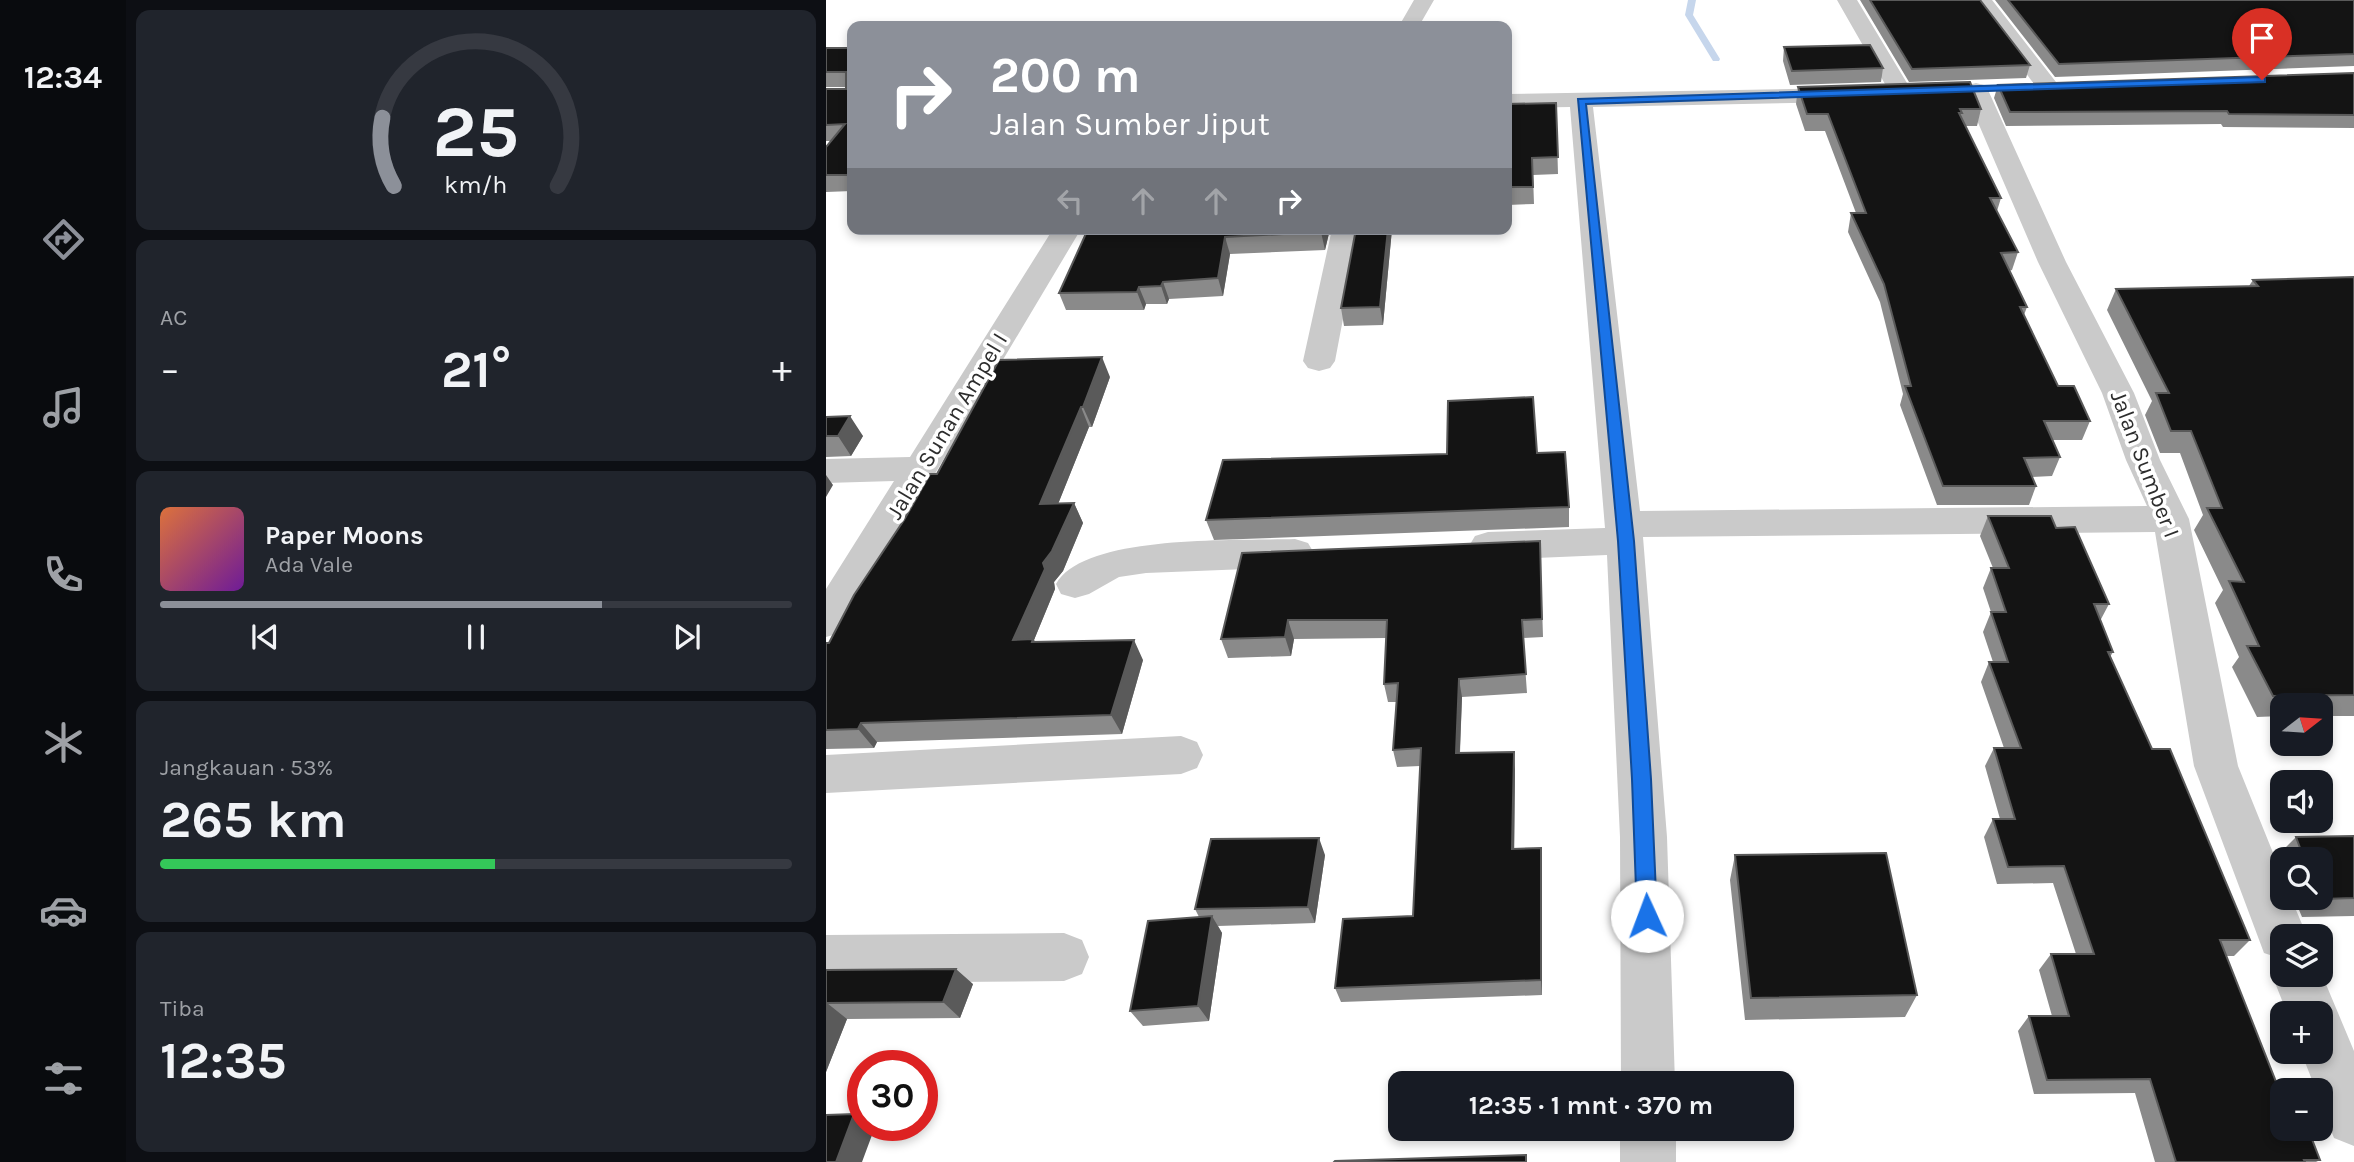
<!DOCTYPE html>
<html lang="id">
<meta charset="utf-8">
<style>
body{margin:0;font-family:Karla,sans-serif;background:#20242c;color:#f1f3f6;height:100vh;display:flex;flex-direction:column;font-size:26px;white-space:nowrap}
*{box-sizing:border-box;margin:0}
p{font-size:23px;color:#9ea1a6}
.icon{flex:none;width:38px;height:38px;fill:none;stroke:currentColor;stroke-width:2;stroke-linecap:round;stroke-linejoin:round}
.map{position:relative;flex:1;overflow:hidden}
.panel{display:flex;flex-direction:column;gap:10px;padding:10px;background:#0d0f14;width:700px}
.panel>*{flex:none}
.guide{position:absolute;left:21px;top:21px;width:665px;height:214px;border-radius:14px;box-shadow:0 4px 10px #0003;background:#8c9099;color:#fff;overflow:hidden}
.needle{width:46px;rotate:73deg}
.controls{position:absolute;left:1444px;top:693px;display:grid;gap:14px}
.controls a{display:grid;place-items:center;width:63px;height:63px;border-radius:14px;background:#171b24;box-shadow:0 4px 10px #0003;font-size:35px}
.speed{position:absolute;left:21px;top:1050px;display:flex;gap:14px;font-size:35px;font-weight:700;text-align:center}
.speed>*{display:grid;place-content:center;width:91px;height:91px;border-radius:50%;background:#171b24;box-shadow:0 4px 10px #0003;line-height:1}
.speed .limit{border:10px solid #d22;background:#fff;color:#111}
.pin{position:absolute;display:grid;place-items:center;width:60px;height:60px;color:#fff;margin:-72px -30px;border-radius:50% 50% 50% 0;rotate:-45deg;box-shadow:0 0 7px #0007}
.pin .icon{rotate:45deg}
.me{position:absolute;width:77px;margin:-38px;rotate:358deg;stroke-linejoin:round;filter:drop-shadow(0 0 5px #0008)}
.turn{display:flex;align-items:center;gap:24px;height:147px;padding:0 28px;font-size:32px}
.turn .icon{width:91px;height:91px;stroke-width:2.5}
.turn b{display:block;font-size:49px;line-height:60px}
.lanes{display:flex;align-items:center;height:66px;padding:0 28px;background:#0003;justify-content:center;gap:35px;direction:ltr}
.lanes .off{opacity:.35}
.big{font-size:52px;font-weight:700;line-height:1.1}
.panel .widget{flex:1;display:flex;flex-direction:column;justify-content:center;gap:10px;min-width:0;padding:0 24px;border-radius:14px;background:#20242c}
.panel .dial{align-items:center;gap:0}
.dial svg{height:182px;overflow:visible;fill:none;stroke:#363941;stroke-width:7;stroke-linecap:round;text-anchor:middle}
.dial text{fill:#f1f3f6;stroke:none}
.song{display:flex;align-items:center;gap:21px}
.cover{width:84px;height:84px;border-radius:10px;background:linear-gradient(135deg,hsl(20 70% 55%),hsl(280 70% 35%))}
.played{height:7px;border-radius:4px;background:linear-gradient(90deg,#8c9099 70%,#363941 70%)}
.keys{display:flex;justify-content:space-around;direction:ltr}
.heat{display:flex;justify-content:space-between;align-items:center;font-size:38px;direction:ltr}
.charge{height:10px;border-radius:5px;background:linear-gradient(90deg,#34c759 53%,#363941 0)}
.trip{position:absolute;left:562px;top:1071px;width:406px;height:70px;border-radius:14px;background:#171b24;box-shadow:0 4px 10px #0003;font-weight:700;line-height:70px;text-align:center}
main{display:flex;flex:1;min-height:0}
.menu{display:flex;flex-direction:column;width:126px;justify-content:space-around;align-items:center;background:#090b0e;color:#9ea1a6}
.menu .icon{width:49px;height:49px}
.menu .selected{color:#8c9099}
.menu b{font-size:32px;color:#f1f3f6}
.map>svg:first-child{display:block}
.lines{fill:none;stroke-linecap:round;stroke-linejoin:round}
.stream{fill:#c6d6ec;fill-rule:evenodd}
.minor{fill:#cacaca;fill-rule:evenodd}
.wall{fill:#8a8a8a}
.shaded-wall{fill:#5a5a5a}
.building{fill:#141414;stroke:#5a5a5a;stroke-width:2}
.route{fill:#1a73e8;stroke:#114b97;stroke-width:2}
.labels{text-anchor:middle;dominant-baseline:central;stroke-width:7;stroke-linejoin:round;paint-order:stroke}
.street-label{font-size:23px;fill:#2d2d2d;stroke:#fff}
</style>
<main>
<nav class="menu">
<b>12:34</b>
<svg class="icon selected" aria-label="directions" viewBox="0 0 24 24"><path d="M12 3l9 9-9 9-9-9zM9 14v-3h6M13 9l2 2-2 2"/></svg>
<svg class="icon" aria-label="music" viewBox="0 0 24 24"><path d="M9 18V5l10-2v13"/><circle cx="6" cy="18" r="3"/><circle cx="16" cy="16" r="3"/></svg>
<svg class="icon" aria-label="phone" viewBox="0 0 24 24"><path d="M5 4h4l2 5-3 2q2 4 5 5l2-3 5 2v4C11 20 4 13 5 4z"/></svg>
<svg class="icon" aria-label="climate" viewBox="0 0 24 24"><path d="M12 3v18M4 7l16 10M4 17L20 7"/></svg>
<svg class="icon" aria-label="car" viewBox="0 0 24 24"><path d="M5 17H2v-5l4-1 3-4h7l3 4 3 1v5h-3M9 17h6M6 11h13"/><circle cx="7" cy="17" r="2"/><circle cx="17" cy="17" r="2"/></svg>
<svg class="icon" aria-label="filters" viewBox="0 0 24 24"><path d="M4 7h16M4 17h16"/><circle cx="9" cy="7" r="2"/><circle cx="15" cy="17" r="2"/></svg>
</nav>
<section class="panel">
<div class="widget dial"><svg viewBox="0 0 100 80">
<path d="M14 69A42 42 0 1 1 86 69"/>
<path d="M14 69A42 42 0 0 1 9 39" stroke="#8c9099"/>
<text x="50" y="56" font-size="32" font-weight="700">25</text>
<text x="50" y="72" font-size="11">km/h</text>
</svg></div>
<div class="widget"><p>AC</p>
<div class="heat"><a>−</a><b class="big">21°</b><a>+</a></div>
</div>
<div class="widget">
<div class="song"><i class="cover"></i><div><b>Paper Moons</b><p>Ada Vale</p></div></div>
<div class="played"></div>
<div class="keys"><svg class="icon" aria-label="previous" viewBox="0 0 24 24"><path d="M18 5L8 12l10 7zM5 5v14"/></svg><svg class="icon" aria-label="pause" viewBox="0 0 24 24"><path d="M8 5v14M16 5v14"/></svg><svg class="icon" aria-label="next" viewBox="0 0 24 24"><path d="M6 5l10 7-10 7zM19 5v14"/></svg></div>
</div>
<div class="widget"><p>Jangkauan · 53%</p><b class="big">265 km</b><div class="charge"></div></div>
<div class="widget"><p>Tiba</p><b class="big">12:35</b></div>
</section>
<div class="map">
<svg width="1528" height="1162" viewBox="0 0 1528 1162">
<rect width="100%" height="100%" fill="#fff"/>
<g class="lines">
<path class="stream" d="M862,0h8l-3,15 27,44 -1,2h-6l-28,-46z"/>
<path class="minor" d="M588,0h20l-15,26h-20z
M1011,0h20l56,93 -4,5h-16z
M1145,0h21l64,82 4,5 -4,5h-16z
M1150,83l8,2 4,5 78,172 68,131 26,67 29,59 49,247 44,109v23h9l16,38h-25v39h38v-5l34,81v95l-20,-8 -14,-35v-13h-4l-15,-38h19v-39h-33l-15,-38 7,-17 -15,-5 -70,-187 -39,-234 -512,5 24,300 8,246h-54l-1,-246 -13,-282 -119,5 -13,-4 -6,-10 6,-10 13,-4 117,-4 -35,-421 -63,1v-14l341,-6 8,2 4,5 -4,5 -8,2 -255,5 47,404 507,-5 -21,-46 -24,-67 -64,-131 -74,-172 4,-5z
M227,229h28l-241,404 -14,4v-48l68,-108 -68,2v-24l84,-2z
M506,229h28l-25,132 -5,7 -11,3 -11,-3 -5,-7z
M469,539l13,4 6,10 -6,10 -13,4 -149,6 -27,4 -30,17 -14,4 -14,-4 -5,-10c28,-51 185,-43 239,-45z
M355,736l16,6 6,13 -6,13 -16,6 -355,19v-38z
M238,933l18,7 7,17 -7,17 -18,7 -238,2v-48z
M794,1129h56v33h-56z"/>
</g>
<path class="wall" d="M1034,0h120l50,65 -4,13 -117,4z
M1169,0h359v66l-299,11z
M958,47l99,21 -2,14 -91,3 -7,-24z
M0,48h26v143l-26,1v-45l5,-6h-5v-52h20v-2h-20z
M1528,73v55l-131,-1 -2,-3 -215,2 -12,-28 4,-13z
M972,87l183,22 -4,17h-12l36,72 -4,13 21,41 -6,18 -3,1 18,36 -3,8 34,71 32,35 -8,19h-29l7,17 -8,19 -20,1 4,9 -7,19h-92l-37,-100 3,-11 -23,-92 -32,-70 3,-19h5l-31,-82h-20l-9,-27z
M730,103l2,71 -25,1 1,29 -27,1v-101z
M262,229h242l-5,21 -95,4 -7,42 -54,3 -2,5h-21l-2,6h-78l-7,-17z
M530,229h36l-9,96 -39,1 -3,-18z
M1528,277v439h-34v-11h-38v11l-25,1 -25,-50 7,-10 -24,-54 8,-13 -29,-60 9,-15 -23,-62h-20l-15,-38 7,-14 -45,-91 9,-21 133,-3 4,-6z
M284,377l-18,50h-3l-31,77 16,-1 9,20 -20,48 -9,11 1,7 -21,51 1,2 108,18 -21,74 -245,8 -3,6 -48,1v-106h3z
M0,417l37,19 -12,20 -25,1z
M711,453l32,54v20l-355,13 -8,-20z
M1162,516l68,12 53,76 -9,17 13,31 -3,5 42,92 98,191 -16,16h-8l55,141 39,63 -4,2h-161l-20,-69 -101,1 -16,-63 11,-15h23l-13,-46 12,-16h25l-23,-71 -56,1 -13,-47 9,-18h7l-15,-53 9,-18h10l-23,-66 8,-20h4l-10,-30 8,-20 -8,-24 8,-20h2l-13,-32z
M714,541l3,96 -20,1 4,55 -65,4 -2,56 55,16 -1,80 28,16v130l-201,7 -6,-14 78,-72 7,-150 -23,1 -4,-17 3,-48h-8l-4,-18 2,-46 -92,1 -3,17 -63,2 -7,-19z
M1528,836v80l-52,1 -8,-19h26v-39h-38v9l-5,-12 19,-19z
M499,855l-10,68 -97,3 4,7 -13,88 -66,5 -13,-15 69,-94 -4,-8z
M909,855l182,140 -12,22 -160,3 -15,-140z
M0,970l147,14 -13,34 -113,1 -21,53z"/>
<path class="shaded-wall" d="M496,229h8l-5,21 -4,-18z
M562,229h4l-9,96 -3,-18z
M399,237l5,17 -7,42 -5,-18z
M337,282l6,17 -2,5 -6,-18z
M313,287l7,17 -2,6 -7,-18z
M276,357l8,20 -18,50 -9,-20z
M255,407l8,20 -39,97 -10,-20z
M24,416l13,20 -12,20 -13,-20z
M0,475l7,10 -7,12z
M248,503l9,20 -20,48 -9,11 1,7 -21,51 11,19 -32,-19 30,-77z
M462,620l6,19 -3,17 -6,-19z
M308,640l9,20 -21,74 -11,-19z
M633,679l3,18 -3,74 -3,-18z
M35,723l16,19 -3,6 -16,-19z
M688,752l1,17 -1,97 -2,-17z
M493,838l6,17 -10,68 -7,-16z
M715,848l1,17v130l-1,-15z
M386,916l10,17 -13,88 -11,-15z
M130,969l17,15 -13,34 -17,-16z
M1,1003l20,16 -21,53v-66z
M28,1114l9,5v6h9l3,2 -13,35h-26z"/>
<path class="building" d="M1044,0h110l50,65 -118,4z
M1182,0h346v54l-295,10z
M1044,45l13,23 -91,3 -8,-24z
M0,48h26v127h-26v-28l19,-23 -19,1v-36h20v-17h-20z
M1528,73v42l-125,-1 -2,-3 -217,1 -12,-27z
M1144,82l11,27h-21l2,4h-3l42,85h-11l28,54 -17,1 26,54h-7l38,79h16l16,35h-46l16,36 -36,1 12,28h-93l-38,-100h6l-27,-102 -33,-71h15l-38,-99h-21l-9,-27z
M730,103l2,54 -26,1 1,29h-26v-83z
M262,229h234l-1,3 -96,5 -7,41 -55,4 -2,4 -22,1 -2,5 -78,1z
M530,229h32l-8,78 -39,1z
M1528,277v418l-81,1 -26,-50h12l-30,-65 15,1 -37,-74h15l-31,-77h-20l-15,-38h13l-53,-104 142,-3 -5,-6z
M276,357l-19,50h-2l-41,97 34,-1 -22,48 -9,12 2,6 -32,71 20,-1 -1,3 102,-2 -23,75 -250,8 -3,6 -32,1v-87h3l25,-48 50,-75 26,-46h7l62,-114z
M707,397l4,56 28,-1 4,55 -363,13 17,-60 224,-6 1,-53z
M24,416l-12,20h-12v-19z
M1162,516h63l5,12 19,-1 34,77h-15l19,48h-5l44,97h18l80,191h-30l62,157v32h26l12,31h-16l1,2h-129l-26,-83 -103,1 -18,-64h40l-18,-62h43l-30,-88 -56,1 -15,-48h22l-21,-71h27l-32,-86h19l-17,-50h15l-15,-44h18z
M714,541l2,78 -20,1 4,54 -67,5 -3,74 58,-1 -2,97 29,-1v132l-206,8 8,-69 70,-3 8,-168 -28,2 5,-67 -14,1 3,-64h-99l-3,17 -64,2 21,-86z
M1528,836v62l-32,1 -2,-3v-37h-17v-3l-7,-19z
M493,838l-11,69 -113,2 16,-70z
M1060,853l31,142 -166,3 -16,-143z
M386,916l-14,90 -68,5 18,-90z
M130,969l-13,33 -116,1 -1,3v-36z
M28,1114l-18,48h-10v-47z
M700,1155v7h-192l1,-1z"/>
<path class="route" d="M1436,77l3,1v4l-679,22 48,437 17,238 6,137 -3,7 -7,2 -7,-2 -3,-7 -5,-137 -14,-238 -40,-442z"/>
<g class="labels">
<g class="street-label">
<text transform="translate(121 426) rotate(-59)">Jalan Sunan Ampel I</text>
<text transform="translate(1319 464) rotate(69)">Jalan Sumber I</text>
</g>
</g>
</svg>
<div class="controls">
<a><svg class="needle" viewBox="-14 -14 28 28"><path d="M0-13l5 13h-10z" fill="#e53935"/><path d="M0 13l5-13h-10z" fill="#9ea1a6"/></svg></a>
<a><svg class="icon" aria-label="sound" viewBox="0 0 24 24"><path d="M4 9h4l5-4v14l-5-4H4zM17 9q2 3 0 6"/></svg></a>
<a><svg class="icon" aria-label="search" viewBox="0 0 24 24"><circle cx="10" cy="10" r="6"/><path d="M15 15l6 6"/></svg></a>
<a><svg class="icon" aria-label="layers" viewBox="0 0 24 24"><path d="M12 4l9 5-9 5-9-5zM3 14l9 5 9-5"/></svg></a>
<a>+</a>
<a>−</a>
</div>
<div class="speed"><div class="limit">30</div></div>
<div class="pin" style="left:1436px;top:80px;background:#d93025"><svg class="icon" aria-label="arrive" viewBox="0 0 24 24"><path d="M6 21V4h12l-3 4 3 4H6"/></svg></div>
<svg class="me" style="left:821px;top:916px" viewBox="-20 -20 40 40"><circle r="19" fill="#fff"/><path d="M0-13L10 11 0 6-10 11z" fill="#1a73e8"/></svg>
<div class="trip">12:35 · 1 mnt · 370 m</div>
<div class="guide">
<div class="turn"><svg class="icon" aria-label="right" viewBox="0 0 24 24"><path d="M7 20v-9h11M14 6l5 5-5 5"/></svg><div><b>200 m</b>Jalan Sumber Jiput</div></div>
<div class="lanes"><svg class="icon off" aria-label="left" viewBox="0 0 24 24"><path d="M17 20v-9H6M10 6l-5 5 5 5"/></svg><svg class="icon off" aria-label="ahead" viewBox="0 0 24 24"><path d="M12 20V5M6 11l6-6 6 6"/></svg><svg class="icon off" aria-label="ahead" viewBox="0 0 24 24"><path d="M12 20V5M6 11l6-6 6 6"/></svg><svg class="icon" aria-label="right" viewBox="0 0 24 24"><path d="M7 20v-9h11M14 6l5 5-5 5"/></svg></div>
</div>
</div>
</main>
